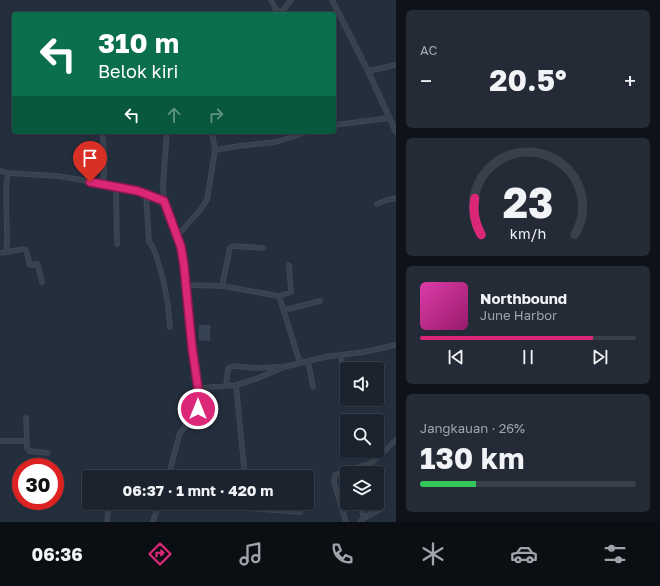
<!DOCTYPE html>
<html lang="id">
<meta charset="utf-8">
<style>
body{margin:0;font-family:"Golos Text",sans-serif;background:#242b36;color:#f1f3f6;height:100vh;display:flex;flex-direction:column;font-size:15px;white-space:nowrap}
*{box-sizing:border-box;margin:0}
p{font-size:13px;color:#a0a4aa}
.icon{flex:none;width:22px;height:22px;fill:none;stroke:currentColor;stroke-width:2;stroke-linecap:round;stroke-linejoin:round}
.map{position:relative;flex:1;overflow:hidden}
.side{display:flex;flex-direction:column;gap:10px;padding:10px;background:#0f1319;width:264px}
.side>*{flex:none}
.guide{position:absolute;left:12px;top:12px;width:324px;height:122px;border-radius:4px;box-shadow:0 1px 3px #0004,0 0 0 1px #39404a;background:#0b6e4f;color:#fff;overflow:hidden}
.buttons{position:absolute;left:340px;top:362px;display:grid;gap:8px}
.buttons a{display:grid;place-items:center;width:44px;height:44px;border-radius:4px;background:#1b232e;box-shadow:0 1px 3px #0004,0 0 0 1px #39404a;font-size:20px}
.speed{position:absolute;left:12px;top:458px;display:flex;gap:8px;font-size:20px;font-weight:700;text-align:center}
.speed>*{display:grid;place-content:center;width:52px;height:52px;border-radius:50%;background:#1b232e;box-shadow:0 1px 3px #0004,0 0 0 1px #39404a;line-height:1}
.speed .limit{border:6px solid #d22;background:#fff;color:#111}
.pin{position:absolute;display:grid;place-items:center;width:34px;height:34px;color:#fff;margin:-41px -17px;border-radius:50% 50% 50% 0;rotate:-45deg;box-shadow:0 0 4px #0007}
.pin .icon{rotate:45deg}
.me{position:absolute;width:44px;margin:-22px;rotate:0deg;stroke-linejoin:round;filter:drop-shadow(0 0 3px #0008)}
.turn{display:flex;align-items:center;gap:14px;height:84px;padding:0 20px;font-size:18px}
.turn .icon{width:52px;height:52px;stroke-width:2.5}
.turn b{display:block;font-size:28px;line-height:34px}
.lanes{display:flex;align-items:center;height:38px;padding:0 20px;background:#0003;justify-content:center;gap:20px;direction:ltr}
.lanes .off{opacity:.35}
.big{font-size:30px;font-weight:700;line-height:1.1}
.side .tile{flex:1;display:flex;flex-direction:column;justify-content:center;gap:6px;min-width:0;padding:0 14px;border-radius:6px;background:#242b36}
.side .dial{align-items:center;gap:0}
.dial svg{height:104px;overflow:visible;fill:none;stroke:#39404a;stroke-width:7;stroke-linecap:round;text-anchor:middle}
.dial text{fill:#f1f3f6;stroke:none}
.song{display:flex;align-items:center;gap:12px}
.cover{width:48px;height:48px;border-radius:6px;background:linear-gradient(135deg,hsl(320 70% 55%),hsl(320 70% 35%))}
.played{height:4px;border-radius:2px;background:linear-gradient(90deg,#db2777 80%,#39404a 80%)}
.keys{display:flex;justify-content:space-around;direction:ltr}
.heat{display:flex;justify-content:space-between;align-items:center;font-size:22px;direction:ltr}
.charge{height:6px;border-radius:3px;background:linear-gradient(90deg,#34c759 26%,#39404a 0)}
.trip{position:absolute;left:82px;top:470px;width:232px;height:40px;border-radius:4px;background:#1b232e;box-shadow:0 1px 3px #0004,0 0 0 1px #39404a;font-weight:700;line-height:40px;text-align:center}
.tab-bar{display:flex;height:64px;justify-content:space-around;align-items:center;background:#0b0e12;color:#a0a4aa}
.tab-bar .icon{width:28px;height:28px}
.tab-bar .active{color:#db2777}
.tab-bar b{font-size:18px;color:#f1f3f6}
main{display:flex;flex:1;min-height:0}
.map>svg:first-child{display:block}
.building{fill:#364354;stroke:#1f2835}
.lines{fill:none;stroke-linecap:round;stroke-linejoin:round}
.minor-casing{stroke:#414a57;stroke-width:5.5}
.tertiary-casing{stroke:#414a57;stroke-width:6}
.minor{stroke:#38414e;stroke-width:4}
.tertiary{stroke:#38414e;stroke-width:5}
.route-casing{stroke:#8e194d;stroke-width:10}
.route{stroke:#db2777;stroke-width:7}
</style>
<main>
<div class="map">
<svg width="396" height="522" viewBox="0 0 396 522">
<rect width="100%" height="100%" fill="#242f3e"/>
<path class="building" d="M198,324h13v18l-13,-1z"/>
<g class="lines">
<defs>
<path id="minor" d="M271,0l4,8 5,5
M280,14l11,-14
M368,71l28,-6
M334,125l56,-7
M102,132l3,25 -2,27
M167,132l-4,52 1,17 17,46 3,19 15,137 -2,9 -17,21 -12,44
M212,132l3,18
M0,171l8,2
M116,188l1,56
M146,194l3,48c6,6 7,14 10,23 7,22 9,39 11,62
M377,204l10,-4 9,-2
M177,236l24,-27 6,-9 8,-50 24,-4 37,-4 31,-10
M6,252l17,-3 3,1 4,15 7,-1 1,2 4,16
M0,253l6,-1 1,-11 -1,-53 2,-15 48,3 21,3 39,9 22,3 26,10
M187,285l35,1 57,10 21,67
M222,286l8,-38 3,-2 30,2
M279,296l12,-4 -2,-27
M285,310l35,-9
M341,355l4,28
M308,361l5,26
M236,385l9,92
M226,386l2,-18 6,-2 21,2 26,-1
M198,388l38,-3 20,-6 28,-12 41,-10 39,-5 32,-7
M26,418l1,30 2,3 19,2
M0,441h27
M371,463l2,10
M243,503l1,4 2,1 54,4
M360,503l4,15
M107,522l2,-19
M153,522l6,-19
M346,522l-12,-40 1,-7 36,-12 25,-23
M360,522l4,-4 18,-10v-4l-5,-18"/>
<path id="tertiary" d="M332,0l36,71 28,61"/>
</defs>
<use href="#minor" class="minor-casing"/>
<use href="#tertiary" class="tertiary-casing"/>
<use href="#minor" class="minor"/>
<use href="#tertiary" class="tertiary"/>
</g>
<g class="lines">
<defs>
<path id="route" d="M90,182l48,9 26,10 17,46 3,19 8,81 6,41v21"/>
</defs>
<use href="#route" class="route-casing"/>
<use href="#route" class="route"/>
</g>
</svg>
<div class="buttons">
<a><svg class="icon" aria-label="sound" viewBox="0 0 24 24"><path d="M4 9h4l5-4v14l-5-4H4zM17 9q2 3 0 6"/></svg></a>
<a><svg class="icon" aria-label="search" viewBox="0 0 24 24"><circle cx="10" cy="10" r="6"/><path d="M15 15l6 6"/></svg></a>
<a><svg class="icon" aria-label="layers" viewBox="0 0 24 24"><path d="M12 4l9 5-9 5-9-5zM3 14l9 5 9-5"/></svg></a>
</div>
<div class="speed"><div class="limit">30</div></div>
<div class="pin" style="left:90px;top:182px;background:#d93025"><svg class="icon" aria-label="arrive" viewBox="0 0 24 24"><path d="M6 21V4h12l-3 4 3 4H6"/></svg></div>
<svg class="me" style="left:198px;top:409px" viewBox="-20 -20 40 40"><circle r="17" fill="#db2777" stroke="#fff" stroke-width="3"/><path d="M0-11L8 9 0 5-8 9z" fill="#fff"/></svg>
<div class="trip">06:37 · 1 mnt · 420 m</div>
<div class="guide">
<div class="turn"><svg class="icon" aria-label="left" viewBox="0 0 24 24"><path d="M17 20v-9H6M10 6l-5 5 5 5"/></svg><div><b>310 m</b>Belok kiri</div></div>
<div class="lanes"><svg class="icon" aria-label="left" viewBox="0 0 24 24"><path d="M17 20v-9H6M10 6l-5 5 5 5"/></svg><svg class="icon off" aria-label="ahead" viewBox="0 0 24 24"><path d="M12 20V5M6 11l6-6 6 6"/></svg><svg class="icon off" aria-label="right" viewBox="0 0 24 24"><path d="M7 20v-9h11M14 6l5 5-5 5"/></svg></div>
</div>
</div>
<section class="side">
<div class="tile"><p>AC</p>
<div class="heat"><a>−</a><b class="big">20.5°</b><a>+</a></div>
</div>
<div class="tile dial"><svg viewBox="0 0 100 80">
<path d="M14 69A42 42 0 1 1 86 69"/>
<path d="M14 69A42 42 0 0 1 9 41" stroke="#db2777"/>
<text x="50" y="56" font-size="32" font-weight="700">23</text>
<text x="50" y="72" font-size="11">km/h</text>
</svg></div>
<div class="tile">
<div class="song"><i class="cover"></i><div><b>Northbound</b><p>June Harbor</p></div></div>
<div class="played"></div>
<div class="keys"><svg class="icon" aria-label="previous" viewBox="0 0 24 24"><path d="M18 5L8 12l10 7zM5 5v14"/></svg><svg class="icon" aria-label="pause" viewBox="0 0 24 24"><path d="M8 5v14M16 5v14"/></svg><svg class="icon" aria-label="next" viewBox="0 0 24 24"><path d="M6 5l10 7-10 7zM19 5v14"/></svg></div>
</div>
<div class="tile"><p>Jangkauan · 26%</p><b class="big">130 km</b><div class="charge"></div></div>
</section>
</main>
<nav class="tab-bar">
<b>06:36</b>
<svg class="icon active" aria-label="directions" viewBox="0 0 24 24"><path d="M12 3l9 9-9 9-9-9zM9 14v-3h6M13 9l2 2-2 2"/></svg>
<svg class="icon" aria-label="music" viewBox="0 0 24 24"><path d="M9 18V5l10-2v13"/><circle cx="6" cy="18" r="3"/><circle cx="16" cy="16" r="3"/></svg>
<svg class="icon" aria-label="phone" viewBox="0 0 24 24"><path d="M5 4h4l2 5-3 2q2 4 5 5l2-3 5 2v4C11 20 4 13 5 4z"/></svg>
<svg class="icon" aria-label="climate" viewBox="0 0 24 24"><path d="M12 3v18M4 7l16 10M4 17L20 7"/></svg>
<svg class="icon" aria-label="car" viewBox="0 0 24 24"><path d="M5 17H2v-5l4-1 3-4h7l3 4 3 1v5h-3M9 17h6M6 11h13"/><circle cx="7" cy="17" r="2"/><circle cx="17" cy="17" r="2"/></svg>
<svg class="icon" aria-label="filters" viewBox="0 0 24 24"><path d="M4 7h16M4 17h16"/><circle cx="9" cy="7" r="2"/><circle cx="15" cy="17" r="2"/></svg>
</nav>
